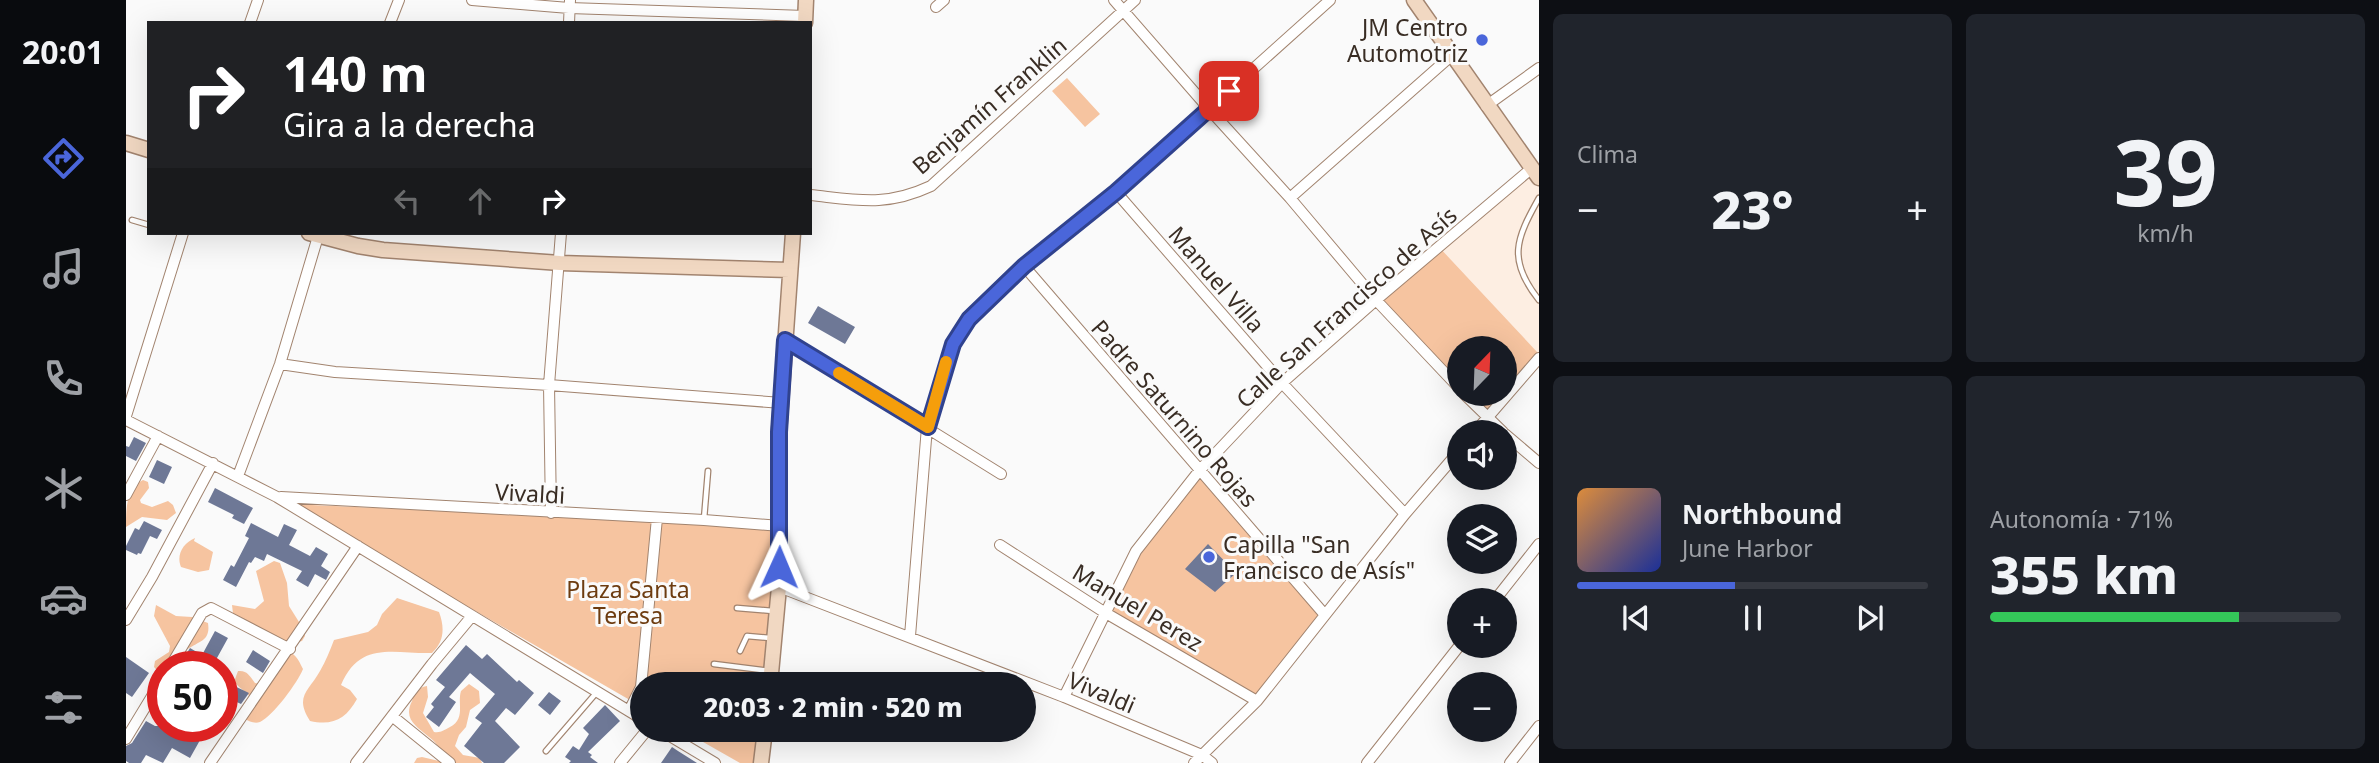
<!DOCTYPE html>
<html lang="es">
<meta charset="utf-8">
<style>
body{margin:0;font-family:"Noto Sans",sans-serif;background:#20242c;color:#f1f3f6;height:100vh;display:flex;flex-direction:column;font-size:26px;white-space:nowrap}
*{box-sizing:border-box;margin:0}
p{font-size:23px;color:#9ea1a6}
.icon{flex:none;width:38px;height:38px;fill:none;stroke:currentColor;stroke-width:2;stroke-linecap:round;stroke-linejoin:round}
.map{position:relative;flex:1;overflow:hidden}
.details{display:flex;flex-direction:column;gap:14px;padding:14px;background:#0d0f14;width:840px}
.details>*{flex:none}
.guide{position:absolute;left:21px;top:21px;width:665px;height:214px;border-radius:0px;box-shadow:0 7px 28px #0002;background:#202124;color:#fff;overflow:hidden}
.needle{width:46px;rotate:23deg}
.controls{position:absolute;left:1321px;top:336px;display:grid;gap:14px}
.controls a{display:grid;place-items:center;width:70px;height:70px;border-radius:50%;background:#171b24;box-shadow:0 7px 28px #0002;font-size:35px}
.speed{position:absolute;left:21px;top:651px;display:flex;gap:14px;font-size:35px;font-weight:700;text-align:center}
.speed>*{display:grid;place-content:center;width:91px;height:91px;border-radius:50%;background:#171b24;box-shadow:0 7px 28px #0002;line-height:1}
.speed .limit{border:10px solid #d22;background:#fff;color:#111}
.pin{position:absolute;display:grid;place-items:center;width:60px;height:60px;color:#fff;margin:-30px;border-radius:14px;box-shadow:0 4px 10px #0006}
.me{position:absolute;width:77px;margin:-38px;rotate:1deg;stroke-linejoin:round;filter:drop-shadow(0 0 5px #0008)}
.turn{display:flex;align-items:center;gap:24px;height:147px;padding:0 21px;font-size:32px}
.turn .icon{width:91px;height:91px;stroke-width:2.5}
.turn b{display:block;font-size:49px;line-height:60px}
.lanes{display:flex;align-items:center;height:66px;padding:0 21px;background:#0003;justify-content:center;gap:35px;direction:ltr}
.lanes .off{opacity:.35}
.big{font-size:52px;font-weight:800;line-height:1.1}
.details .widget{flex:1;display:flex;flex-direction:column;justify-content:center;gap:10px;min-width:0;padding:0 24px;border-radius:10px;background:#20242c}
.details .dial{align-items:center;gap:0}
.dial b{font-size:91px;line-height:1}
.song{display:flex;align-items:center;gap:21px}
.cover{width:84px;height:84px;border-radius:10px;background:linear-gradient(135deg,hsl(30 70% 55%),hsl(230 70% 35%))}
.played{height:7px;border-radius:4px;background:linear-gradient(90deg,#4a66da 45%,#363941 45%)}
.keys{display:flex;justify-content:space-around;direction:ltr}
.heat{display:flex;justify-content:space-between;align-items:center;font-size:38px;direction:ltr}
.charge{height:10px;border-radius:5px;background:linear-gradient(90deg,#34c759 71%,#363941 0)}
.details .tiles{flex:1;display:grid;gap:14px;grid-template-columns:repeat(2,1fr)}
.trip{position:absolute;left:504px;top:672px;width:406px;height:70px;border-radius:35px;background:#171b24;box-shadow:0 7px 28px #0002;font-weight:800;line-height:70px;text-align:center}
main{display:flex;flex:1;min-height:0}
.tabs{display:flex;flex-direction:column;width:126px;justify-content:space-around;align-items:center;background:#090b0e;color:#9ea1a6}
.tabs .icon{width:49px;height:49px}
.tabs .current{color:#4a66da}
.tabs b{font-size:32px;color:#f1f3f6}
.map>svg:first-child{display:block}
.built{fill:#fdeee2}
.green{fill:#f6c4a0}
.building{fill:#6e7896}
.lines{fill:none;stroke-linecap:round;stroke-linejoin:round}
.lane-casing{stroke:#a2846f;stroke-width:7}
.street-casing{stroke:#a2846f;stroke-width:12}
.secondary-casing{stroke:#a2846f;stroke-width:17}
.lane{stroke:#fff;stroke-width:4.5}
.street{stroke:#fff;stroke-width:10}
.secondary{stroke:#f1d8c2;stroke-width:14}
.route-casing{stroke:#30428e;stroke-width:18}
.route{stroke:#4a66da;stroke-width:12}
.slow{stroke:#f59e0b;stroke-width:12}
.poi-dot{fill:#4a66da;stroke:#fafafa;stroke-width:2.5}
.labels{text-anchor:middle;dominant-baseline:central;stroke-width:6;stroke-linejoin:round;paint-order:stroke}
.poi-label{font-size:23px;fill:#392d24;stroke:#fafafa;text-anchor:end}
.street-label{font-size:23px;fill:#392d24;stroke:#fafafa}
.park-label{font-size:23px;fill:#6d3c10;stroke:#fafafa}
</style>
<main>
<nav class="tabs">
<b>20:01</b>
<svg class="icon current" aria-label="directions" viewBox="0 0 24 24"><path d="M12 3l9 9-9 9-9-9zM9 14v-3h6M13 9l2 2-2 2"/></svg>
<svg class="icon" aria-label="music" viewBox="0 0 24 24"><path d="M9 18V5l10-2v13"/><circle cx="6" cy="18" r="3"/><circle cx="16" cy="16" r="3"/></svg>
<svg class="icon" aria-label="phone" viewBox="0 0 24 24"><path d="M5 4h4l2 5-3 2q2 4 5 5l2-3 5 2v4C11 20 4 13 5 4z"/></svg>
<svg class="icon" aria-label="climate" viewBox="0 0 24 24"><path d="M12 3v18M4 7l16 10M4 17L20 7"/></svg>
<svg class="icon" aria-label="car" viewBox="0 0 24 24"><path d="M5 17H2v-5l4-1 3-4h7l3 4 3 1v5h-3M9 17h6M6 11h13"/><circle cx="7" cy="17" r="2"/><circle cx="17" cy="17" r="2"/></svg>
<svg class="icon" aria-label="filters" viewBox="0 0 24 24"><path d="M4 7h16M4 17h16"/><circle cx="9" cy="7" r="2"/><circle cx="15" cy="17" r="2"/></svg>
</nav>
<div class="map">
<svg width="1413" height="763" viewBox="0 0 1413 763">
<rect width="100%" height="100%" fill="#fafafa"/>
<path class="built" d="M1405,170l8,11v173l-100,-107z"/>
<path class="green" d="M941,78l33,36 -15,13 -33,-36z
M1313,247l100,107 -52,64 -23,-24h41v-46h-45l-1,41 -83,-89z
M1074,473l125,142 -68,86 -148,-88 18,-40z
M17,480l5,2 1,6 -9,12 1,3 11,4 16,-6 5,4 3,8 -9,7 -25,-3 -16,10c0,-18 0,-39 17,-47z
M164,504l485,22 -9,158h-124v23z
M69,538l-1,3 19,11 -4,18 -11,2 -17,-5c-5,-12 2,-24 14,-29z
M148,561l6,2 7,20 2,23 15,24 1,6 -3,5 -12,3 -56,-22 -2,-17 23,4 9,-8 -8,-30z
M271,598l42,14c6,16 5,30 -7,41 -38,1 -72,-13 -91,32l9,5 7,9c-11,20 -24,27 -47,22 -16,-25 -1,-30 10,-50 6,-10 10,-21 14,-31l34,-8 9,-7 5,-11z
M30,605l20,11 16,1 16,6c3,19 -10,18 -23,28l-4,16h-18v10l-9,-10 1,-6 14,-9 1,-6 -16,-30z
M157,650c12,2 15,9 20,19 -5,13 -30,47 -43,53 -6,2 -11,-1 -15,-3 8,-29 8,-18 -11,-37l4,-11c9,-1 12,5 17,12l6,1c9,-10 11,-25 22,-34z
M343,684l10,7 1,12 -10,7 -4,17 -7,8 -4,11 8,9 17,3 2,5h-68l3,-5 5,-1 17,4 5,-3 1,-5c-6,-5 -10,-12 -16,-16 -13,-11 -26,-18 -17,-36 3,-9 5,-13 15,-15l1,11 -5,16 11,19c7,1 10,-2 16,-5 16,-9 7,-23 11,-36z
M556,730h81l-2,33h-21z"/>
<path class="building" d="M692,306l37,21 -10,17 -37,-21z
M8,437l12,6 -10,18 -10,-5v-10l3,1z
M31,460l15,7 -8,17 -15,-7z
M89,488l38,20 -9,16 -12,-6 2,-3 -26,-13z
M18,521l18,9 -5,9 -7,-3 -9,18 -3,-1 -1,2 -11,-5v-4l9,-18 4,2z
M125,523l27,14 6,-13 13,6 -8,15 21,11 6,-9 12,7 -7,12 9,6 -4,8 -11,-6 -7,13 -12,-7 6,-9 -35,-17 -3,7 -9,-4 -4,6 -2,-1 -13,25 -13,-7 8,-15 3,2 15,-29 -4,-2z
M1082,544l28,29 -21,19 -30,-23z
M89,631l13,7 -16,29h-19l-7,-3 3,-6 -4,-2 5,-8 12,7z
M340,645l16,14 5,-5 30,28 2,-2 15,13 -19,22 -9,-7 -11,13 25,26 -16,16h-20l-20,-17 18,-23 -7,-5 20,-24 -25,-21 -21,24 7,5 -17,25 -13,-10 8,-10 -3,-3 14,-17 -9,-7z
M127,650l17,11 -7,12 -17,-11z
M0,657l23,16 -17,24 -6,-4z
M102,683l21,10 -8,11 -19,-9z
M423,692l12,9 -11,14 -12,-10z
M479,705l15,16 -32,31 4,3 -2,2 8,6h-29l2,-2 -6,-4 8,-11 6,4 10,-16 -6,-6z
M20,721l9,5h37l12,7 -14,25 -18,-10 -9,15 -17,-8 -5,8h-12l-3,-2v-15l6,-3z
M546,747l6,4 19,12h-36z"/>
<g class="lines">
<defs>
<path id="lane" d="M1413,198c-23,41 -32,62 0,102
M6,220l17,5
M578,519l4,-48
M611,608l36,3
M614,651l7,-15 23,2
M588,664l56,7
M558,744v-14
M420,751l51,-59"/>
<path id="street" d="M346,0l97,8 236,8
M988,0l95,109 81,89 86,102 84,89
M810,7l8,-7
M124,23l8,-23
M264,23l9,-23
M443,23l1,-23
M1360,106l53,-38
M990,192l166,191 123,131
M684,195c48,5 76,12 121,-9l204,-186
M1164,198l161,-142
M898,266l301,349
M659,340l216,134
M154,364l55,8 214,13 233,18
M1338,394l39,38
M0,416l57,-183
M0,420l151,77 365,222
M1349,432l64,-74
M1379,434l34,29
M112,476l42,-112 39,-131
M0,495l32,-59
M155,497l423,23 76,6
M425,513l-2,-128 12,-152
M874,545l104,67 153,89
M653,587l285,110 138,58 10,8
M1369,600l44,-56
M0,620l26,-43 61,-114
M784,636l17,-209 26,-83 16,-25 55,-53 92,-74 214,-192
M44,667l32,-54 9,-5 79,41
M938,697l72,-146 63,-80 83,-88 94,-83 156,-132
M503,711l12,-24 16,-169
M266,716l58,47
M534,730l55,33
M0,739l37,-61
M84,763l148,-217
M230,763l76,-99 40,-48
M494,763l27,-33
M1068,763l63,-62 148,-187 55,-64
M1241,763l93,-118
M1384,763l29,-37"/>
<path id="secondary" d="M1288,0l125,178
M679,23l1,-23
M0,143l23,7
M183,233l49,13 25,4 177,13 230,7
M644,684l9,-97v-155l14,-199
M635,763l4,-33"/>
</defs>
<use href="#lane" class="lane-casing"/>
<use href="#street" class="street-casing"/>
<use href="#secondary" class="secondary-casing"/>
<use href="#lane" class="lane"/>
<use href="#street" class="street"/>
<use href="#secondary" class="secondary"/>
</g>
<g class="lines">
<defs>
<path id="route" d="M653,567v-135l6,-92 143,87 25,-83 16,-25 55,-53 92,-74 113,-101"/>
</defs>
<use href="#route" class="route-casing"/>
<use href="#route" class="route"/>
<path class="slow" d="M713,373l89,54 18,-65"/>
</g>
<g class="poi-dot">
<circle cx="1356" cy="40" r="7"/>
<circle cx="1083" cy="557" r="7"/>
</g>
<g class="labels">
<g class="poi-label">
<text x="1342" y="27">JM Centro<tspan x="1342" dy="26">Automotriz</tspan></text>
<text x="1097" y="544" text-anchor="start">Capilla "San<tspan x="1097" dy="26">Francisco de Asís"</tspan></text>
</g>
<g class="street-label">
<text transform="translate(863 105) rotate(-41)">Benjamín Franklin</text>
<text transform="translate(1091 279) rotate(49)">Manuel Villa</text>
<text transform="translate(1220 307) rotate(-42)">Calle San Francisco de Asís</text>
<text transform="translate(1049 413) rotate(49)">Padre Saturnino Rojas</text>
<text transform="translate(404 493) rotate(3)">Vivaldi</text>
<text transform="translate(1012 607) rotate(31)">Manuel Perez</text>
<text transform="translate(976 692) rotate(23)">Vivaldi</text>
</g>
<g class="park-label">
<text x="502" y="589">Plaza Santa<tspan x="502" dy="26">Teresa</tspan></text>
</g>
</g>
</svg>
<div class="controls">
<a><svg class="needle" viewBox="-14 -14 28 28"><path d="M0-13l5 13h-10z" fill="#e53935"/><path d="M0 13l5-13h-10z" fill="#9ea1a6"/></svg></a>
<a><svg class="icon" aria-label="sound" viewBox="0 0 24 24"><path d="M4 9h4l5-4v14l-5-4H4zM17 9q2 3 0 6"/></svg></a>
<a><svg class="icon" aria-label="layers" viewBox="0 0 24 24"><path d="M12 4l9 5-9 5-9-5zM3 14l9 5 9-5"/></svg></a>
<a>+</a>
<a>−</a>
</div>
<div class="speed"><div class="limit">50</div></div>
<div class="pin" style="left:1103px;top:91px;background:#d93025"><svg class="icon" aria-label="arrive" viewBox="0 0 24 24"><path d="M6 21V4h12l-3 4 3 4H6"/></svg></div>
<svg class="me" style="left:653px;top:567px" viewBox="-20 -20 40 40"><path d="M0-17L14 15 0 8-14 15z" fill="#4a66da" stroke="#fff" stroke-width="4"/></svg>
<div class="trip">20:03 · 2 min · 520 m</div>
<div class="guide">
<div class="turn"><svg class="icon" aria-label="right" viewBox="0 0 24 24"><path d="M7 20v-9h11M14 6l5 5-5 5"/></svg><div><b>140 m</b>Gira a la derecha</div></div>
<div class="lanes"><svg class="icon off" aria-label="left" viewBox="0 0 24 24"><path d="M17 20v-9H6M10 6l-5 5 5 5"/></svg><svg class="icon off" aria-label="ahead" viewBox="0 0 24 24"><path d="M12 20V5M6 11l6-6 6 6"/></svg><svg class="icon" aria-label="right" viewBox="0 0 24 24"><path d="M7 20v-9h11M14 6l5 5-5 5"/></svg></div>
</div>
</div>
<section class="details">
<div class="tiles">
<div class="widget"><p>Clima</p>
<div class="heat"><a>−</a><b class="big">23°</b><a>+</a></div>
</div>
<div class="widget dial"><b>39</b><p>km/h</p></div>
<div class="widget">
<div class="song"><i class="cover"></i><div><b>Northbound</b><p>June Harbor</p></div></div>
<div class="played"></div>
<div class="keys"><svg class="icon" aria-label="previous" viewBox="0 0 24 24"><path d="M18 5L8 12l10 7zM5 5v14"/></svg><svg class="icon" aria-label="pause" viewBox="0 0 24 24"><path d="M8 5v14M16 5v14"/></svg><svg class="icon" aria-label="next" viewBox="0 0 24 24"><path d="M6 5l10 7-10 7zM19 5v14"/></svg></div>
</div>
<div class="widget"><p>Autonomía · 71%</p><b class="big">355 km</b><div class="charge"></div></div>
</div>
</section>
</main>
